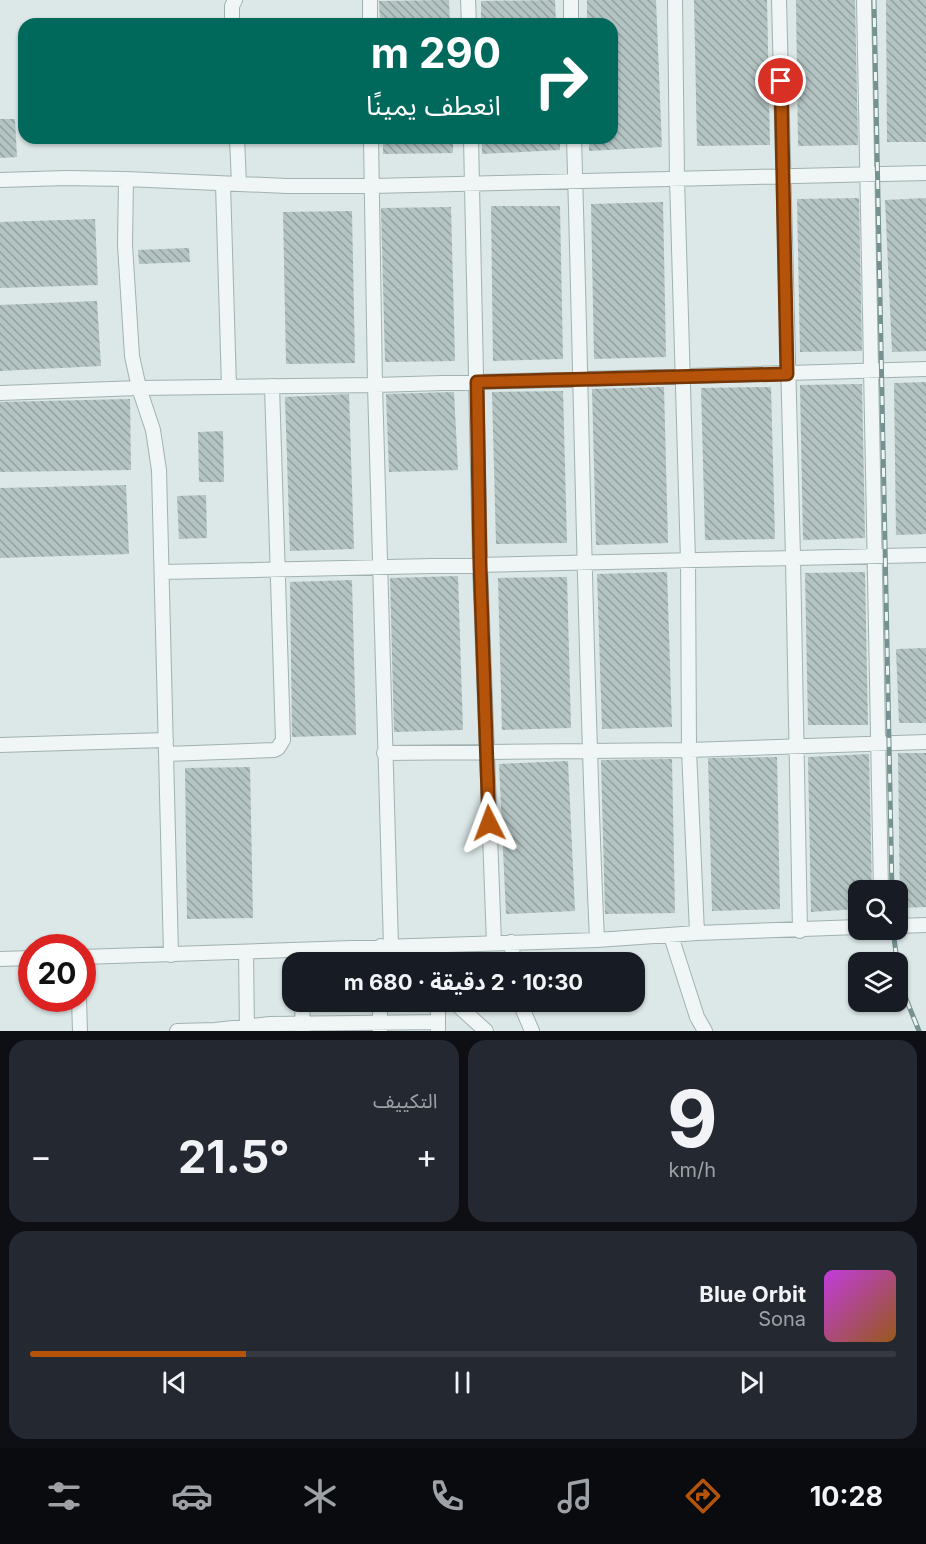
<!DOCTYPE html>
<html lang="ar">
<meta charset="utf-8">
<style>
body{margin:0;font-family:Inter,"Noto Sans Arabic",sans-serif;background:#242831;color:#f1f3f6;direction:rtl;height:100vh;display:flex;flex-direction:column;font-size:22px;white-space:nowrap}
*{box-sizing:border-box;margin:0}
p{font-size:20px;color:#9ea1a6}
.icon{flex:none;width:33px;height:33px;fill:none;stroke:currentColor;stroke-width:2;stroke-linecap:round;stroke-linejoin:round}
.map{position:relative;height:1031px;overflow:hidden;direction:ltr}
.sheet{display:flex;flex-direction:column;gap:9px;padding:9px;background:#0d0f14;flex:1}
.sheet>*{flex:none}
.top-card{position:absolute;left:18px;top:18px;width:600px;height:126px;border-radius:18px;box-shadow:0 2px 4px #0004;direction:rtl;background:#00695c;color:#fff;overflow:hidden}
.tools{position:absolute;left:848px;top:880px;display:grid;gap:12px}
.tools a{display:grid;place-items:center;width:60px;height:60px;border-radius:12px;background:#171b24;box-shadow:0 2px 4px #0004;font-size:30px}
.speed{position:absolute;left:18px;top:934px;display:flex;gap:12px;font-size:30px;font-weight:700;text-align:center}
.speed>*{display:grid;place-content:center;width:78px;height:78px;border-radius:50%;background:#171b24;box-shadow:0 2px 4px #0004;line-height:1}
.speed .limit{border:9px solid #d22;background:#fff;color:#111}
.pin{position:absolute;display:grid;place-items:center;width:51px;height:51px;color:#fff;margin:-26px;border:3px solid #fff;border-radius:50%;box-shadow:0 2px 6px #0007}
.me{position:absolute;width:66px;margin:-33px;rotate:357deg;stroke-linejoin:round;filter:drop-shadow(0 0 4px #0008)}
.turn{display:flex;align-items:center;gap:21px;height:126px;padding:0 18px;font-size:27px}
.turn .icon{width:78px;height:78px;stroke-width:2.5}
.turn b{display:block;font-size:42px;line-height:51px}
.big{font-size:45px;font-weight:700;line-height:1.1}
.sheet .card{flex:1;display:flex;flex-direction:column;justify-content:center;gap:9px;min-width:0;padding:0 21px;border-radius:18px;background:#242831}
.sheet .dial{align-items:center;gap:0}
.dial b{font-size:78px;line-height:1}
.song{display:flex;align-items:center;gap:18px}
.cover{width:72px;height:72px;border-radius:9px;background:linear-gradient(135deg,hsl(290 70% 55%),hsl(30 70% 35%))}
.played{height:6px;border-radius:3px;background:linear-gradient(90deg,#b45309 25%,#363941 25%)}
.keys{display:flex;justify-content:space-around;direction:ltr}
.heat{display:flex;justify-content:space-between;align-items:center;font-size:33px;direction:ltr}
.sheet .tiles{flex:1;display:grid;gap:9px;grid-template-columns:1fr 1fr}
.card:last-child{grid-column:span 2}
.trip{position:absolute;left:282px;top:952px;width:363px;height:60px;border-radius:18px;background:#171b24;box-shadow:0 2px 4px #0004;font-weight:700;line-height:60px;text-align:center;direction:rtl}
.tabs{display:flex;height:96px;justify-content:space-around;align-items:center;background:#090b0e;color:#9ea1a6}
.tabs .icon{width:42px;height:42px}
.tabs .selected{color:#b45309}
.tabs b{font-size:27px;color:#f1f3f6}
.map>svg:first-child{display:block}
.building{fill:url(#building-back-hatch)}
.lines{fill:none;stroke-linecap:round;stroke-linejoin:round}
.minor-casing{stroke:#a1b1b1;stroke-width:16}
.minor{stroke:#eff6f5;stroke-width:14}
.rail-casing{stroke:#759190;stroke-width:5}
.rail{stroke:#ecf5f4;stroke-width:3;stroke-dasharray:9;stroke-linecap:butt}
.route-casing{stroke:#753606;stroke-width:15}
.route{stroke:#b45309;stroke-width:10}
</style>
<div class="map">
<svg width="926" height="1031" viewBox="0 0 926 1031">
<defs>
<pattern id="building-back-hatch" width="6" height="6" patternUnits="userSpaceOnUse" patternTransform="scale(1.5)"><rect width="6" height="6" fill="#b4c4c3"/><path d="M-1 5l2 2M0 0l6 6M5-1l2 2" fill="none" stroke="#92a1a0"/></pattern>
</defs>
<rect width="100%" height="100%" fill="#dce7e7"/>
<path class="building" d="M449,0l1,24h-70l-1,-23z
M555,0l1,24h-75v-23z
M587,0h69l6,147 -73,4v-13h23v-114h-25z
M694,0h73l3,145 -73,1z
M796,0h59l3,145 -60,1z
M886,0h40v142h-39z
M0,119h15l2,38 -17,1z
M383,138h70v15l-70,1z
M482,138h78v12l-78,4z
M859,198l3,153 -62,1 -3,-153z
M926,198v153l-34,1 -7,-152z
M663,202l3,155 -72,2 -3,-155z
M491,206h69l3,153 -70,2z
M451,207l4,154 -70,1 -4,-154z
M352,211l3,152 -69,1 -3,-152z
M95,219l3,66 -98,3v-66z
M189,248l1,14 -51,2 -1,-14z
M97,301l4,65 -101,5v-66z
M926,382v152l-30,1 -2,-152z
M862,384l3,154 -62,2 -3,-155z
M664,387l4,156 -72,2 -4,-156z
M771,387l4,152 -70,1 -4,-152z
M563,391l4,152 -71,1 -4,-152z
M454,392l4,78 -69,2 -3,-78z
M349,394l5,155 -64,2 -5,-154z
M130,399l1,71 -131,2v-70z
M223,431l1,51h-25l-1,-50z
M126,485l3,69 -129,4v-70z
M206,495l1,43 -28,1 -2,-43z
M667,572l5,155 -70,2 -5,-155z
M865,572l3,153h-60l-3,-152z
M458,576l5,154 -69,2 -4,-154z
M567,577l4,151 -69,2 -4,-152z
M352,580l4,155 -64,2 -2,-155z
M926,648v75h-27l-3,-74z
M898,753h28v154l-26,1z
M869,754l3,137h-14v18l-47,3 -3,-155z
M777,757l3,152 -68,2 -4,-153z
M672,759l3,154 -70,1 -4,-154z
M568,761l7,150 -69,3 -7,-150z
M250,767l3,151 -66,1 -2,-151z"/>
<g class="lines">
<defs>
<path id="minor" d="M370,0v24
M468,0l1,24
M571,0v24
M675,0l2,178 11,383 1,189 8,183
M779,0l14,558 7,373
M864,0l17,891
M232,24v-18l3,-6
M237,138l2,46
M371,138l4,247 16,561
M471,138l9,427 14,378
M574,138c8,267 11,535 23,802
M126,179l161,7h85l554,-13
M0,180l66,-2 60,1 -1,66 7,111 7,32 14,42 6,40 12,485
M223,184l6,203
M0,393l139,-5 236,-3 551,-16
M162,572l764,-17
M0,745l166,-5
M384,753l305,-3 237,-8
M166,754l108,-4 4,-2 5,-8 -11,-354
M897,926l29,-1
M671,936l26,81 8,14
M511,942l3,21
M395,946l18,17
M246,952l1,79
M82,957l515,-17 100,-7 161,-6
M0,959l32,-1
M381,963v-17
M79,999l1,32
M302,1002l1,29
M438,1002v28
M454,1002l32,29
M521,1002l2,8 9,21
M380,1030v-28
M177,1031l38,-1 55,-6 168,-2"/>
</defs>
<use href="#minor" class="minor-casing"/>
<use href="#minor" class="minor"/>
<defs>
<path id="rail" d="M874,0l18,891
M893,930l7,54 19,47"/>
</defs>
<use href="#rail" class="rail-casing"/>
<use href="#rail" class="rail"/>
</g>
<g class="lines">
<defs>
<path id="route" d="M489,823l-9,-258 -3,-183 310,-8 -6,-293"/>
</defs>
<use href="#route" class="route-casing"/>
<use href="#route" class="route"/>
</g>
</svg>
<div class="tools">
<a><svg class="icon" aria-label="search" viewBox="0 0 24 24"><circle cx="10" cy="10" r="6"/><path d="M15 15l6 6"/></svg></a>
<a><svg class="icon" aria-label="layers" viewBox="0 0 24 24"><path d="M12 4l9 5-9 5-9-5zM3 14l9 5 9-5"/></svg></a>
</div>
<div class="speed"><div class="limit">20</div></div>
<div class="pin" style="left:781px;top:81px;background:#d93025"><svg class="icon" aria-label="arrive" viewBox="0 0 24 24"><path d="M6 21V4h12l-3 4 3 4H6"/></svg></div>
<svg class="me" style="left:489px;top:823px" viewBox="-20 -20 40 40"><path d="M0-17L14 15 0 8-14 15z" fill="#b45309" stroke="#fff" stroke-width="4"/></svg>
<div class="trip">10:30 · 2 دقيقة · 680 m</div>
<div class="top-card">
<div class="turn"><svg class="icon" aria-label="right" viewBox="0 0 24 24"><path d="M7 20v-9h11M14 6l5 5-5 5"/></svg><div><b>290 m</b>انعطف يمينًا</div></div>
</div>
</div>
<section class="sheet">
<div class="tiles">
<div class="card dial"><b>9</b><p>km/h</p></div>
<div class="card"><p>التكييف</p>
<div class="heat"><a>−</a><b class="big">21.5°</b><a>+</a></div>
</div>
<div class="card">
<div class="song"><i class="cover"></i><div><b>Blue Orbit</b><p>Sona</p></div></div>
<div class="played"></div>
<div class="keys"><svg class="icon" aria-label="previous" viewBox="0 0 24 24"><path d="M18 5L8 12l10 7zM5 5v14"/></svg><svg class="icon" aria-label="pause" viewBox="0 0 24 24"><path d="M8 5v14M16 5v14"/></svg><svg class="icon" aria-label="next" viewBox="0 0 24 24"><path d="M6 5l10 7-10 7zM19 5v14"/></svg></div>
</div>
</div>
</section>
<nav class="tabs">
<b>10:28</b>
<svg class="icon selected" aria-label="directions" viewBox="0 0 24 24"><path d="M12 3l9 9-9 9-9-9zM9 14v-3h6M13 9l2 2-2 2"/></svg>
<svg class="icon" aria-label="music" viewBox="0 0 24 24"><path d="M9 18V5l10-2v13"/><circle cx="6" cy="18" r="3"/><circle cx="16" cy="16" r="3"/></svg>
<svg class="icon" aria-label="phone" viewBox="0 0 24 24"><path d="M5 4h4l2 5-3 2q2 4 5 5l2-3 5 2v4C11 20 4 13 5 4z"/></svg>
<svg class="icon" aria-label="climate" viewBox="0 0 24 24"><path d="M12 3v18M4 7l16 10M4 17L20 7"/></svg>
<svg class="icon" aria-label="car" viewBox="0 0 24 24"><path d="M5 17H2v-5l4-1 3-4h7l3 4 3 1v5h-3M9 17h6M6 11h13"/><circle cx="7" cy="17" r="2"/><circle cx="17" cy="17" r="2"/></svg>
<svg class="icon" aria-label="filters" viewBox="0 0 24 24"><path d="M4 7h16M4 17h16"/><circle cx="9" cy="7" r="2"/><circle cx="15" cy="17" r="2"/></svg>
</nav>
